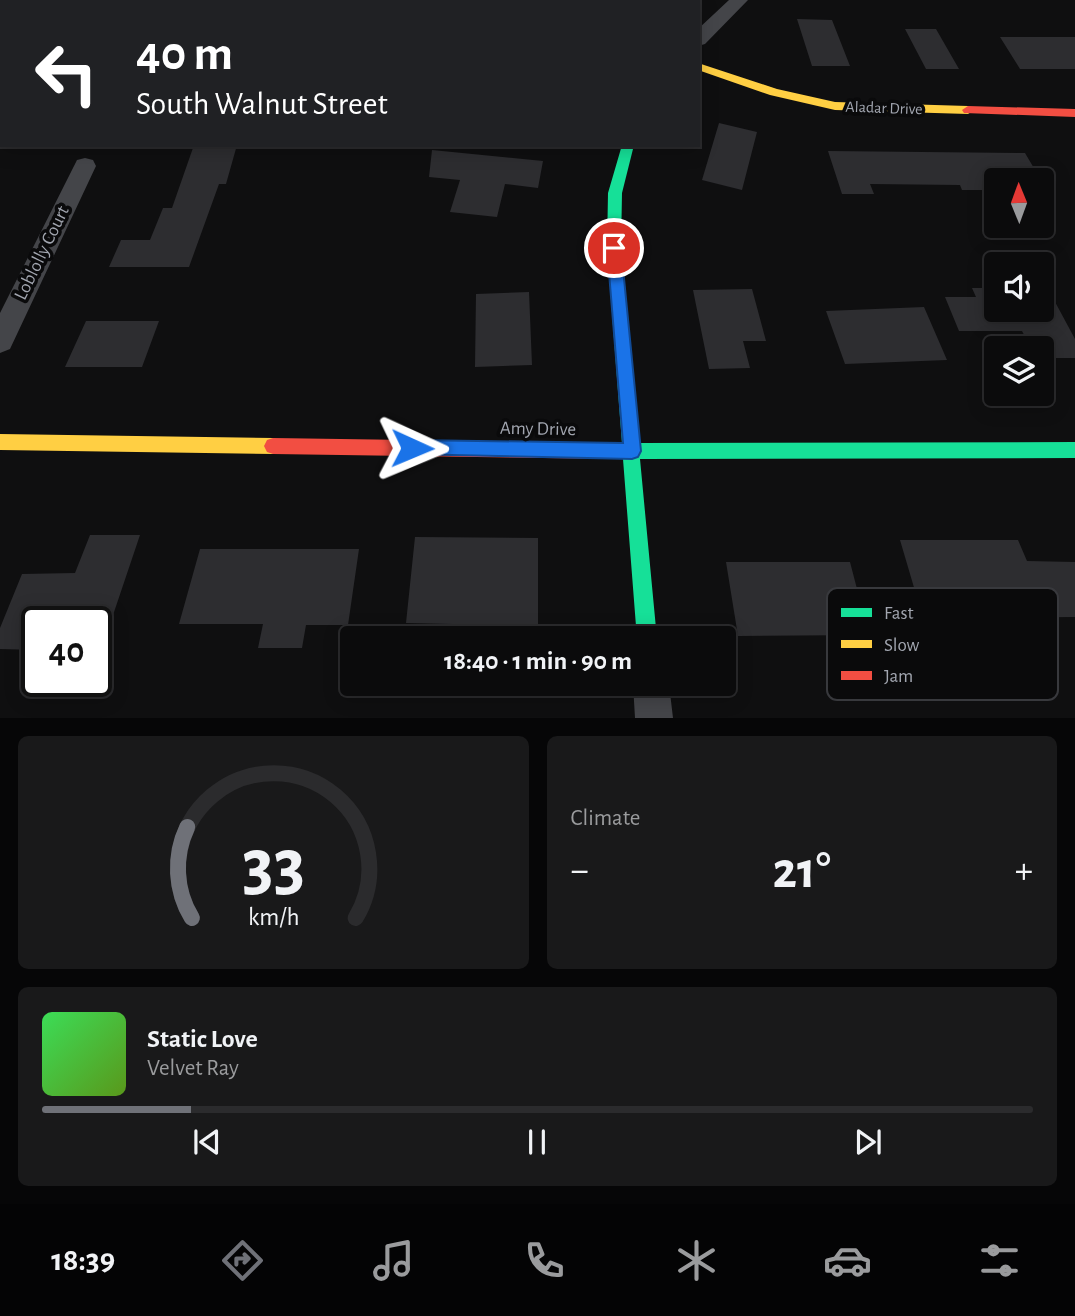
<!DOCTYPE html>
<meta charset="utf-8">
<style>
body{margin:0;font-family:"Alegreya Sans",sans-serif;background:#19191a;color:#f1f3f6;height:100vh;display:flex;flex-direction:column;font-size:26px;white-space:nowrap}
*{box-sizing:border-box;margin:0}
p{font-size:23px;color:#9a9b9d}
.icon{flex:none;width:38px;height:38px;fill:none;stroke:currentColor;stroke-width:2;stroke-linecap:round;stroke-linejoin:round}
.map{position:relative;height:718px;overflow:hidden}
.panel{display:flex;flex-direction:column;gap:18px;padding:18px;background:#060607;flex:1}
.panel>*{flex:none}
.top-card{position:absolute;left:0px;top:0px;width:700px;height:147px;box-shadow:0 4px 18px #0003,0 0 0 2px #2b2b2d;background:#202124;color:#fff;overflow:hidden}
.needle{width:46px;rotate:359deg}
.controls{position:absolute;left:984px;top:168px;display:grid;gap:14px}
.controls a{display:grid;place-items:center;width:70px;height:70px;border-radius:7px;background:#0b0b0c;box-shadow:0 4px 18px #0003,0 0 0 2px #2b2b2d;font-size:35px}
.speed{position:absolute;left:21px;top:606px;display:flex;gap:14px;font-size:35px;font-weight:700;text-align:center}
.speed>*{display:grid;place-content:center;width:91px;height:91px;border-radius:50%;background:#0b0b0c;box-shadow:0 4px 18px #0003,0 0 0 2px #2b2b2d;line-height:1}
.speed .limit{border:4px solid #111;border-radius:10px;background:#fff;color:#111}
.pin{position:absolute;display:grid;place-items:center;width:60px;height:60px;color:#fff;margin:-30px;border:4px solid #fff;border-radius:50%;box-shadow:0 2px 7px #0007}
.me{position:absolute;width:77px;margin:-38px;rotate:91deg;stroke-linejoin:round;filter:drop-shadow(0 0 5px #0008)}
.turn{display:flex;align-items:center;gap:24px;height:147px;padding:0 21px;font-size:32px}
.turn .icon{width:91px;height:91px;stroke-width:2.5}
.turn b{display:block;font-size:49px;line-height:60px}
.big{font-size:52px;font-weight:700;line-height:1.1}
.panel .widget{flex:1;display:flex;flex-direction:column;justify-content:center;gap:10px;min-width:0;padding:0 24px;border-radius:10px;background:#19191a}
.panel .dial{align-items:center;gap:0}
.dial svg{height:182px;overflow:visible;fill:none;stroke:#2b2b2d;stroke-width:7;stroke-linecap:round;text-anchor:middle}
.dial text{fill:#f1f3f6;stroke:none}
.song{display:flex;align-items:center;gap:21px}
.cover{width:84px;height:84px;border-radius:10px;background:linear-gradient(135deg,hsl(130 70% 55%),hsl(90 70% 35%))}
.played{height:7px;border-radius:4px;background:linear-gradient(90deg,#6f7178 15%,#2b2b2d 15%)}
.keys{display:flex;justify-content:space-around;direction:ltr}
.heat{display:flex;justify-content:space-between;align-items:center;font-size:38px;direction:ltr}
.panel .tiles{flex:1;display:grid;gap:18px;grid-template-columns:1fr 1fr}
.widget:last-child{grid-column:span 2}
.trip{position:absolute;left:340px;top:626px;width:396px;height:70px;border-radius:7px;background:#0b0b0c;box-shadow:0 4px 18px #0003,0 0 0 2px #2b2b2d;font-weight:700;line-height:70px;text-align:center}
.tab-bar{display:flex;height:112px;justify-content:space-around;align-items:center;background:#040405;color:#9a9b9d}
.tab-bar .icon{width:49px;height:49px}
.tab-bar .selected{color:#6f7178}
.tab-bar b{font-size:32px;color:#f1f3f6}
.map>svg:first-child{display:block}
.building{fill:#2d2d30}
.lines{fill:none;stroke-linecap:round;stroke-linejoin:round}
.street{fill:#444549;fill-rule:evenodd}
.fast{fill:#16e098;fill-rule:evenodd}
.slow{fill:#ffcf43;fill-rule:evenodd}
.jam{fill:#f24e42;fill-rule:evenodd}
.route{fill:#1a73e8;stroke:#114b97;stroke-width:2}
.labels{text-anchor:middle;dominant-baseline:central;stroke-width:7;stroke-linejoin:round;paint-order:stroke}
.far-street-label{font-size:16px;fill:#a2a6b0;stroke:#0a0a0b}
.street-label{font-size:19px;fill:#a2a6b0;stroke:#0a0a0b}
.key{fill:#0a0a0b;stroke:#38393d;stroke-width:2}
.key-label{font-size:19px;fill:#a2a6b0}
</style>
<div class="map">
<svg width="1075" height="718" viewBox="0 0 1075 718">
<rect width="100%" height="100%" fill="#0f0f10"/>
<path class="building" d="M797,19l35,1 18,46h-38z
M905,29h31l23,40h-33z
M1000,37h75v32h-55z
M719,123l38,9 -15,58 -40,-10z
M194,145h43l-11,39h-7l-30,83h-80l12,-27h29l13,-32h9z
M432,150l111,11 -5,27 -33,-4 -8,33 -47,-5 10,-32 -31,-3z
M828,151l197,2 16,27h-45v10h-34l-2,-5 -90,-1 4,10h-32z
M1041,287h6l28,52v19h-34v-10h-10l-9,-17h-63l-14,-34h31l-4,-9h24v22h45z
M752,289l14,52h-23l7,27 -41,1 -16,-79z
M529,292l3,73 -57,2 1,-73z
M924,307l23,53 -102,4 -19,-53z
M86,321h73l-17,46h-77z
M90,535h50l-29,86h-74v29l-37,-1v-21l22,-54 53,-1z
M415,537l123,1v86h-38l-1,15h-48l1,-15 -46,-1z
M900,540h118l9,21 48,1v55l-152,1z
M200,549h159l-11,76h-42l-4,23h-44l5,-24h-84z
M726,562h124l19,73 -131,1z"/>
<g class="lines">
<path class="street" d="M507,0h22l1,2h-22z
M729,0h19l-43,44 -7,2v-17z
M85,158l8,2 3,6 -86,183 -10,4v-40l74,-147 3,-6z
M633,684h36l4,34h-38z"/>
<path class="fast" d="M622,145h12l-12,48 -1,55 18,195 436,-1v16l-435,1 17,180h-20l-14,-180 -14,-2 -3,-6 3,-6 13,-2 -15,-195 1,-55z"/>
<path class="slow" d="M698,63l79,26 58,13 133,4 6,4 -6,4 -133,-4 -65,-15 -72,-25z
M0,434l273,4 6,2 3,6 -3,6 -6,2 -273,-4z"/>
<path class="jam" d="M968,106l107,3v8l-111,-4 -2,-3z
M273,438l342,5 6,2 3,6 -3,6 -6,2 -342,-5 -6,-2 -3,-6 3,-6z"/>
</g>
<path class="route" d="M614,242l7,6 20,203 -3,6 -6,2 -226,-5 -3,-6 3,-6 6,-2 211,3 -16,-195z"/>
<g class="labels">
<g class="far-street-label">
<text transform="translate(884 108) rotate(2)">Aladar Drive</text>
</g>
<g class="street-label">
<text transform="translate(42 253) rotate(-64)">Loblolly Court</text>
<text transform="translate(538 429) rotate(1)">Amy Drive</text>
</g>
</g>
<rect x="827" y="588" width="231" height="112" rx="10" class="key"/>
<rect x="841" y="608" width="31" height="9" fill="#16e098"/>
<rect x="841" y="640" width="31" height="8" fill="#ffcf43"/>
<rect x="841" y="671" width="31" height="9" fill="#f24e42"/>
<g class="key-label">
<text x="884" y="619">Fast</text>
<text x="884" y="651">Slow</text>
<text x="884" y="682">Jam</text>
</g>
</svg>
<div class="controls">
<a><svg class="needle" viewBox="-14 -14 28 28"><path d="M0-13l5 13h-10z" fill="#e53935"/><path d="M0 13l5-13h-10z" fill="#9a9b9d"/></svg></a>
<a><svg class="icon" aria-label="sound" viewBox="0 0 24 24"><path d="M4 9h4l5-4v14l-5-4H4zM17 9q2 3 0 6"/></svg></a>
<a><svg class="icon" aria-label="layers" viewBox="0 0 24 24"><path d="M12 4l9 5-9 5-9-5zM3 14l9 5 9-5"/></svg></a>
</div>
<div class="speed"><div class="limit">40</div></div>
<div class="pin" style="left:614px;top:248px;background:#d93025"><svg class="icon" aria-label="arrive" viewBox="0 0 24 24"><path d="M6 21V4h12l-3 4 3 4H6"/></svg></div>
<svg class="me" style="left:412px;top:448px" viewBox="-20 -20 40 40"><path d="M0-17L14 15 0 8-14 15z" fill="#1a73e8" stroke="#fff" stroke-width="4"/></svg>
<div class="trip">18:40 · 1 min · 90 m</div>
<div class="top-card">
<div class="turn"><svg class="icon" aria-label="left" viewBox="0 0 24 24"><path d="M17 20v-9H6M10 6l-5 5 5 5"/></svg><div><b>40 m</b>South Walnut Street</div></div>
</div>
</div>
<section class="panel">
<div class="tiles">
<div class="widget dial"><svg viewBox="0 0 100 80">
<path d="M14 69A42 42 0 1 1 86 69"/>
<path d="M14 69A42 42 0 0 1 12 29" stroke="#6f7178"/>
<text x="50" y="56" font-size="32" font-weight="700">33</text>
<text x="50" y="72" font-size="11">km/h</text>
</svg></div>
<div class="widget"><p>Climate</p>
<div class="heat"><a>−</a><b class="big">21°</b><a>+</a></div>
</div>
<div class="widget">
<div class="song"><i class="cover"></i><div><b>Static Love</b><p>Velvet Ray</p></div></div>
<div class="played"></div>
<div class="keys"><svg class="icon" aria-label="previous" viewBox="0 0 24 24"><path d="M18 5L8 12l10 7zM5 5v14"/></svg><svg class="icon" aria-label="pause" viewBox="0 0 24 24"><path d="M8 5v14M16 5v14"/></svg><svg class="icon" aria-label="next" viewBox="0 0 24 24"><path d="M6 5l10 7-10 7zM19 5v14"/></svg></div>
</div>
</div>
</section>
<nav class="tab-bar">
<b>18:39</b>
<svg class="icon selected" aria-label="directions" viewBox="0 0 24 24"><path d="M12 3l9 9-9 9-9-9zM9 14v-3h6M13 9l2 2-2 2"/></svg>
<svg class="icon" aria-label="music" viewBox="0 0 24 24"><path d="M9 18V5l10-2v13"/><circle cx="6" cy="18" r="3"/><circle cx="16" cy="16" r="3"/></svg>
<svg class="icon" aria-label="phone" viewBox="0 0 24 24"><path d="M5 4h4l2 5-3 2q2 4 5 5l2-3 5 2v4C11 20 4 13 5 4z"/></svg>
<svg class="icon" aria-label="climate" viewBox="0 0 24 24"><path d="M12 3v18M4 7l16 10M4 17L20 7"/></svg>
<svg class="icon" aria-label="car" viewBox="0 0 24 24"><path d="M5 17H2v-5l4-1 3-4h7l3 4 3 1v5h-3M9 17h6M6 11h13"/><circle cx="7" cy="17" r="2"/><circle cx="17" cy="17" r="2"/></svg>
<svg class="icon" aria-label="filters" viewBox="0 0 24 24"><path d="M4 7h16M4 17h16"/><circle cx="9" cy="7" r="2"/><circle cx="15" cy="17" r="2"/></svg>
</nav>
